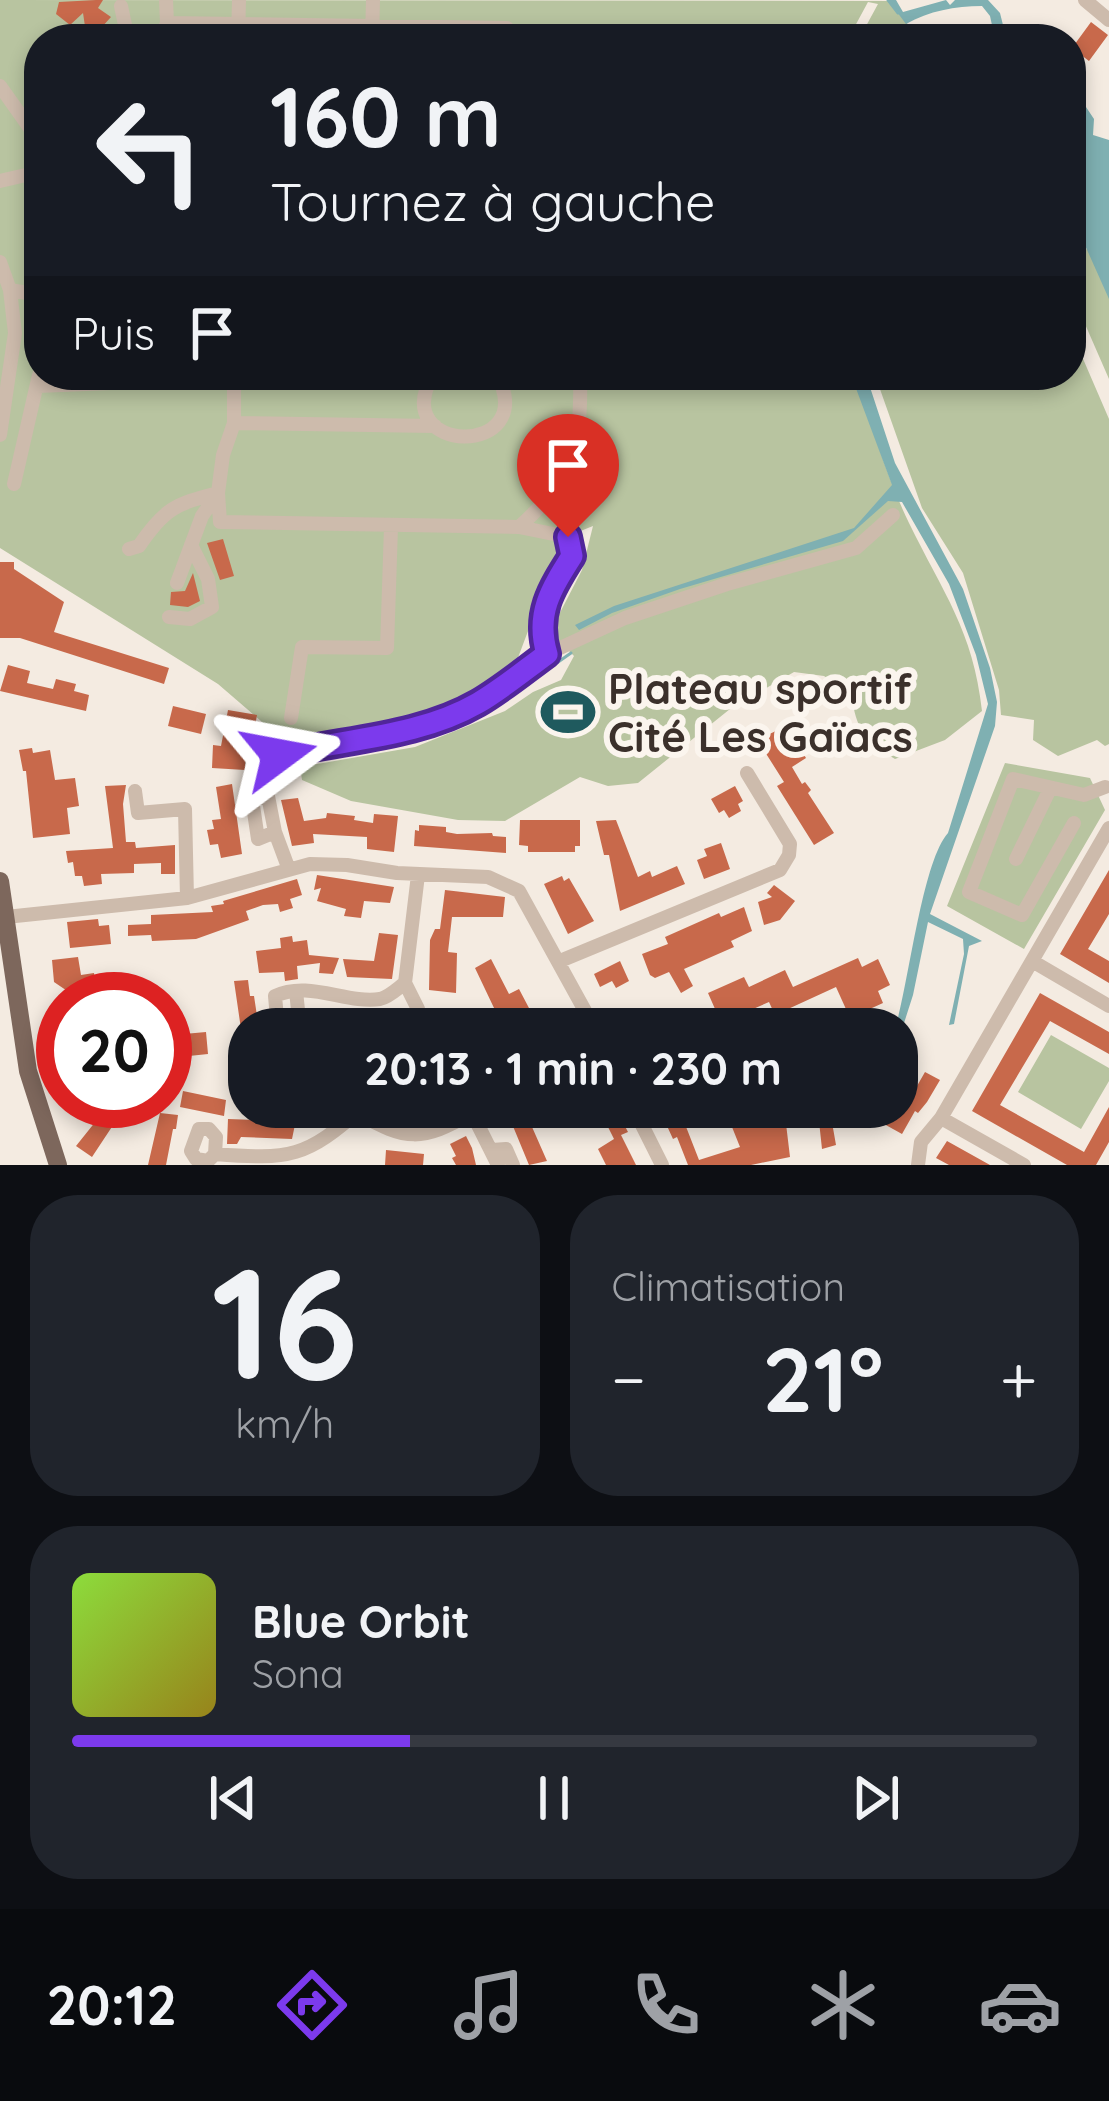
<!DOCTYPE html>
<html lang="fr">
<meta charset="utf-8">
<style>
body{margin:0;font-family:Quicksand,sans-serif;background:#20242c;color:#f1f3f6;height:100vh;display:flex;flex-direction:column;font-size:45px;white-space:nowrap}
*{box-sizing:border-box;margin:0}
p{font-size:39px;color:#9ea1a6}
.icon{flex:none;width:66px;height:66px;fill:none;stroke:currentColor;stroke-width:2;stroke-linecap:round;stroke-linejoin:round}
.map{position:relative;height:1165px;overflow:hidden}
.drawer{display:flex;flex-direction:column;gap:30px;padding:30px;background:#0d0f14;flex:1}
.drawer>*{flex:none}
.banner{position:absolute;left:24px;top:24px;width:1062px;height:366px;border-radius:48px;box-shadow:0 6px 18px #0003;background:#171b24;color:#f1f3f6;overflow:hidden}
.speed{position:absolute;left:36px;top:972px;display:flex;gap:24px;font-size:60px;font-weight:700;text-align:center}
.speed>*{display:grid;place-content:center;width:156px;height:156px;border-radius:50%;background:#171b24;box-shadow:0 6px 18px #0003;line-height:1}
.speed .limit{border:18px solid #d22;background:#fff;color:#111}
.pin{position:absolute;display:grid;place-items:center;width:102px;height:102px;color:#fff;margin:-123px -51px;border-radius:50% 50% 50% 0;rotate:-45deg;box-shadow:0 0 12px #0007}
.pin .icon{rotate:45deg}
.me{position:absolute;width:132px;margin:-66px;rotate:77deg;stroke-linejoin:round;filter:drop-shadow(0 0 9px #0008)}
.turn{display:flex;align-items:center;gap:42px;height:252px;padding:0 48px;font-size:54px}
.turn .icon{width:156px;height:156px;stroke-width:2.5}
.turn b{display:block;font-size:84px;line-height:102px}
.then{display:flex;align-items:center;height:114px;padding:0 48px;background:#0003;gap:24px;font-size:45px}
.big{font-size:90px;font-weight:800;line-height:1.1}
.drawer .tile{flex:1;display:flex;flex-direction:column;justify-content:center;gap:18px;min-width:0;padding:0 42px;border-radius:48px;background:#20242c}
.drawer .dial{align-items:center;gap:0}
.dial b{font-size:156px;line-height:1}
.song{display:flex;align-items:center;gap:36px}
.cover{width:144px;height:144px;border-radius:18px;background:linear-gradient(135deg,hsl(90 70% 55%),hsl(50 70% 35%))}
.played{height:12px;border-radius:6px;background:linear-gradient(90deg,#7c3aed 35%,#363941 35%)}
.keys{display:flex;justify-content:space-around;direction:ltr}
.heat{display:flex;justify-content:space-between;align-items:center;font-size:66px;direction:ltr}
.drawer .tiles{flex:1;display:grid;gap:30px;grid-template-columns:1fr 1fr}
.tile:last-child{grid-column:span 2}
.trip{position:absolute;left:228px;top:1008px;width:690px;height:120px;border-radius:48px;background:#171b24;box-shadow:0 6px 18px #0003;font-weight:800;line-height:120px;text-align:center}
.tabs{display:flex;height:192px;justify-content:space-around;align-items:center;background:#090b0e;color:#9ea1a6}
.tabs .icon{width:84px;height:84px}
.tabs .current{color:#7c3aed}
.tabs b{font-size:54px;color:#f1f3f6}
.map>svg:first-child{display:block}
.green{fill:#b8c4a0}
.water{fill:#7fb0b2}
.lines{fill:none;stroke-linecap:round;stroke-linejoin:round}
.stream{stroke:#7fb0b2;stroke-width:3}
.building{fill:#c8694b}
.minor{stroke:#cdbbac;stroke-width:14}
.major{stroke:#7d675c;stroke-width:18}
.route-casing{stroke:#51269a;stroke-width:30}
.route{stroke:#7c3aed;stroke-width:21}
.labels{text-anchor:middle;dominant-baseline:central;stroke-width:12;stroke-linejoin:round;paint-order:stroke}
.poi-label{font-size:42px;font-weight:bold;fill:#3b302b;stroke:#fbf5ee;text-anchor:start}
</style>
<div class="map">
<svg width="1109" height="1165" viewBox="0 0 1109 1165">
<rect width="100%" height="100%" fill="#f4ebe1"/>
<path class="green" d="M0,0l896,1 19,38h-56l19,-35 -10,-2 -20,37h-809v336h815c18,49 32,101 55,148 34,70 64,107 73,188l-37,29 -50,19c-29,-18 -40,-30 -43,-64l-28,-19 -30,-4 -64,37 -92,74 -30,3 -28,-9 -75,44 -47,-1 -107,-19 -49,-21 -2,-13 115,-20 90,-36 28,-19 28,-12 13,-24 -24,-24 32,-62 11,-44 -30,12 -50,133 -84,43 -101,23 -52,-3 -58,-50 -218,-136z
M1071,214l16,36 22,-9v138l-38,-87z
M1071,331l38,88v325l-4,2 -8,-6 -39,16 -25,-16 1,-20 -33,-5 -2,-25 -36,-117 -41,-65 -47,-133h196z
M1005,763l85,15 15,32 -81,139 -77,-43z
M1051,1035l58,33v13l-28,48 -63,-37z"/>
<path class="water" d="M888,0h8l7,12 43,-12 4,5 5,-5h33l12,13 3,12 19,14h-27l-5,-23 -8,-10c-27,0 -53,5 -76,18z
M1082,101l12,18 -1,16 16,5v159l-38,-85v-112z
M851,375h15l29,88 68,126 27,79 7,34 -2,24 -65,188 52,27 -13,5 -15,78 -5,1 15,-71 -1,-15 -35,-17 -15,73 -16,50 -2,-16c14,-46 27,-167 53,-196l40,-129 -12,-49 -27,-71 -47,-82 -14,-1 -45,40 -163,48 -68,24 -33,17 -4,-5 39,-19 240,-78 38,-43z"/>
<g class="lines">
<path class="stream" d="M888,0l10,13
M280,772l54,-20 84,-12 66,-26 87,-61"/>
</g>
<path class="building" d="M96,0h7l-5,8 13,9 -10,11 -15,5 -3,-20 -13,12 -14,-11 3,-12z
M1091,22l17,13 -19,26 -17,-13z
M223,539l11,37 -14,4 -13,-37z
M0,562h14v7l50,33 -10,30 115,36 -5,16 -144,-46h-20z
M193,573l7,28 -12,6 -18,-2 1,-13 14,-1z
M8,665l22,6 -3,12 26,6 3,-10 20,5 -2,7 15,4 -3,16 -86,-20z
M173,706l33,8 -5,20 -33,-8z
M228,710l29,5 -5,28h-6l-1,27 -33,-2 1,-23 8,1z
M778,730l11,17 7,-5 10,16 -14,9 10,17 3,-2 6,8 -3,3 26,40 -20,12 -37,-59 7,-4 -19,-30 -7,5 -8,-14z
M32,748l1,5 17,-3 5,30 20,-2 4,28 -12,2 3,26 -37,4 -7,-67h-3l-4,-21z
M232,784l10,70 -21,4 -3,-14 -8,1 -3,-15 7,-1 -2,-9 9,-1 -5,-32z
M126,785l-3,19 3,38h9l1,6 39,-3v29h-14v-11l-27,1v9l-33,1 1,10 -18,2 -2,-10h-7l-2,-14 -5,1 -2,-12 47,-3 -8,-62z
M735,786l8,15 -5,3 3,7 -12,7 -5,-8 -5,3 -8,-14z
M298,798l6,23 22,-3 1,-5 28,3 -1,4 19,3 1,-9 24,2 -4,36 -27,-3v-12l-54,-3 1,9 -22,3 -11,-46z
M520,820h60v26h-5v6h-47v-6l-9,-1z
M616,820l22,57 12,-6 2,6 25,-11 8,18 -65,27 -11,-56h-5l-8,-34z
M419,825l27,2v5l11,2 35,-1 1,3 13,1v16l-92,-7 1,-16 4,1z
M721,843l9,26 -26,10 -7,-19 10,-4 -3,-7z
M1109,870v44l-21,35 21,12v22l-49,-29z
M317,875l77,12 -4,16 -26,-2 -3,17 -17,-2 2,-7 -29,-8 4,-13 -7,2z
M562,876l2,5 5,-3 25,43 -26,13 -24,-50z
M297,879l5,16 -12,4 3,9 -13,4 -2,-8 -15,1 -17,6 3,9 -53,19 -44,2 -1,-6 -23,1v-11l23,-1v-9l62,-3 -2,-6 13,-2 -1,-3z
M774,885l21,16 -15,19 -16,5 -6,-23 14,-5 -5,-4z
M445,890l60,7 -2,20h-51l-4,35 9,1 -1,40 -27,-3 1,-50 5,-11h5z
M744,907l8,24 -21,10 3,6 -50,22 9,17 -12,7 -12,-21 -14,6 -5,-3 -8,-21 26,-10 -3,-7 54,-24 2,4z
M98,919l1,7 10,-1 2,19 -41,4 -3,-26z
M379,933l19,2 -6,44 -45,-2 -4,-18 31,2z
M292,936l1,6 14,-2 2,15 30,3 -6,16 -14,-1 1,-10 -23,3 1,13 -13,2 -1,-9 -25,1 -3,-22 25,-3 -1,-10z
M78,957l3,18 13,-2 3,26h-18l-25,-17 -2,-22z
M858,958l4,9 16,-8 12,26 -12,6 5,12 -33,15 -14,-31 -61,28 -6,-13 -25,11 4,11 -11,5h-40l22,-11 -11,-25 36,-16 5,10 36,-17 8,17z
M491,959l18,35 10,-5 21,40h-36l-29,-61z
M620,961l9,20 -13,7 -4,-7 -12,6 -6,-13z
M248,980l2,16h4l5,33h-18l-7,-48z
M1040,993l69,39v22l-59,-33 -50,84 84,47 25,-45v35l-13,23h-29l-95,-54z
M400,1011l3,18h-92l-1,-14 11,-3 1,4h13l26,-2v3z
M206,1032l2,22 -19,2v6l-11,1 -1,-11 8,-1 -1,-17z
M925,1072l15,8 -13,22 -9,11 -3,-2 -13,23 -18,-10 14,-25 6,3 6,-11 3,2z
M183,1091l43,9 -2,16 -44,-9z
M112,1101h17l-37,56 -16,-11z
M500,1107h20l5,4 22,50 -18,4 -19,-46z
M598,1107h17l13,25 -7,3 15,30h-30l-8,-16 16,-10z
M679,1107h28l-24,12 16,41 41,-13 -8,-20 25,-9 -2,-11h29l6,50 -39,8h-63l-11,-28 -4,2 -11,-24z
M284,1110l5,4 9,-4 -6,29 -51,-2 -4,7h-10l1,-25 54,2z
M830,1111l6,34 -14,4 -4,-37z
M160,1113l18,2 -2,14h-3l-7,36h-18z
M466,1136l6,12 4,17h-20l-4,-7 4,-2 -6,-12z
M947,1141l43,24h-41l-13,-7z
M386,1150l38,4 -1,11h-38z"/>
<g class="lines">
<path class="minor" d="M1085,0l24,20
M121,6l7,33
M167,23l340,5
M160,39l7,-16 -1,-23
M238,39l1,-39
M372,39l1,-39
M0,86l39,55
M0,181l39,-9
M0,262l10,28 29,5
M433,375c-47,80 108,84 64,0
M37,386l197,-8v45l-11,32 -5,38 -16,23 -25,67
M234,423l201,3
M0,435l15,-102 -5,-43
M14,484l25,-109
M519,527l49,10 4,18c-21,34 -36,59 -25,99
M129,549l10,-3c25,-37 36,-42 79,-53l2,29 299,5c53,-47 63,-82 61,-152
M169,617l21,2 22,-12 -4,-28 -17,-34
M291,718l11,-71 85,1 4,-121
M279,755l112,-21 46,-13 40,-17 70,-50 78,-36 102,-34 129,-36 37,-33
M135,791l3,22 47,-4 2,89
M1074,823l-52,92 -53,-23 44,-113 71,16 21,-8
M275,832l-17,7 -6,-40 16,-3 7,36 13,35
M1016,859l34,-70
M418,875l-13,108 13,26 3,20
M6,917l181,-19 123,-34 37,1 50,8 91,4 31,14 76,138
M560,961l220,-91 9,-15 1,-11 -43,-71
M1032,961l77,45
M296,991l4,38
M278,1029l-3,-33c34,-16 71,8 105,3 9,-2 18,-11 25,-16
M812,1029l16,-7
M633,1107l29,58
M357,1113c50,28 64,29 115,0l26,52
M941,1118l83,47
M492,1150l14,-1 7,16
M215,1154l1,-17 -7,-8h-10l-8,22 5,8 12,2 7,-7c75,6 91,4 148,-47
M918,1165l3,-23 20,-24 168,-290"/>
<path class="major" d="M0,881l28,190 30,94"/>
</g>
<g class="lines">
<defs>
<path id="route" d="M279,755c66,-16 140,-18 199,-52 24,-14 47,-33 69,-49 -12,-40 4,-65 25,-98l-4,-19"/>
</defs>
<use href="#route" class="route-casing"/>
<use href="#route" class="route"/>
</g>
<defs>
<symbol id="stadium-bare" viewBox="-9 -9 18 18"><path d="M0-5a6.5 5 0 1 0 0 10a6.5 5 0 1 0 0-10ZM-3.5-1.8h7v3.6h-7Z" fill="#1f5a5e" stroke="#fbf5ee" stroke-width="2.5" paint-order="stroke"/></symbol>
</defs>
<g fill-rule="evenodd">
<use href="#stadium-bare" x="530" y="674" width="76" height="76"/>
</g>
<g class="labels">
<g class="poi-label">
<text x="608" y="688">Plateau sportif<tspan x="608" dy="48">Cité Les Gaïacs</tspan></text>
</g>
</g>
</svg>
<div class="speed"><div class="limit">20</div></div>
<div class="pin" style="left:568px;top:537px;background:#d93025"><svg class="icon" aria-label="arrive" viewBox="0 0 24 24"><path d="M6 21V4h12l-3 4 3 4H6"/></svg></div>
<svg class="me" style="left:279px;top:755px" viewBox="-20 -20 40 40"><path d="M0-17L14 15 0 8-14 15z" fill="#7c3aed" stroke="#fff" stroke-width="4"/></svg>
<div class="trip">20:13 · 1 min · 230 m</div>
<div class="banner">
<div class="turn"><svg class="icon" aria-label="left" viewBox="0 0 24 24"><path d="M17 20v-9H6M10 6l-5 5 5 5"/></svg><div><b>160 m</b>Tournez à gauche</div></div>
<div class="then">Puis<svg class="icon" aria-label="arrive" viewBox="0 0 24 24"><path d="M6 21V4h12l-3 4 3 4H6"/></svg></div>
</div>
</div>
<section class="drawer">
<div class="tiles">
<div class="tile dial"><b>16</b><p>km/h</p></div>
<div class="tile"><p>Climatisation</p>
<div class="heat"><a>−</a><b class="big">21°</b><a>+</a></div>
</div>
<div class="tile">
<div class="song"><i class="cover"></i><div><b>Blue Orbit</b><p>Sona</p></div></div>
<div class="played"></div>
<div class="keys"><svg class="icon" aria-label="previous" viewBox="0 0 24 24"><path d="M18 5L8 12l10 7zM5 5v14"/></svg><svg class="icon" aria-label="pause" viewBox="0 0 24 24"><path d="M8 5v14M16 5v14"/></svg><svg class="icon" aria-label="next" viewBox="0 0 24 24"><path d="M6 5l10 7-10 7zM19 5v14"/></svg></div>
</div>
</div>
</section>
<nav class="tabs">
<b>20:12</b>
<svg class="icon current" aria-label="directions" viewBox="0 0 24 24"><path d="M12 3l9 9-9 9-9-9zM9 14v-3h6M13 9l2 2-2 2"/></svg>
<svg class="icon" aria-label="music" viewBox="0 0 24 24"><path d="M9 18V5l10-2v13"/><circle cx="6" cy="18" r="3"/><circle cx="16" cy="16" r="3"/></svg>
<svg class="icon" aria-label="phone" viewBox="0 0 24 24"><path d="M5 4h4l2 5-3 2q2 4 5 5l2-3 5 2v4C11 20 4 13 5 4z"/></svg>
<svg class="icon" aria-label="climate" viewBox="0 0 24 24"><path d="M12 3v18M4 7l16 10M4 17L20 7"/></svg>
<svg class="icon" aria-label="car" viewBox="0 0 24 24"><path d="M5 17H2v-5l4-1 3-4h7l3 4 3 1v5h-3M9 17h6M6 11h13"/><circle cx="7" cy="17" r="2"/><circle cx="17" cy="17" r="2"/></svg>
</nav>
